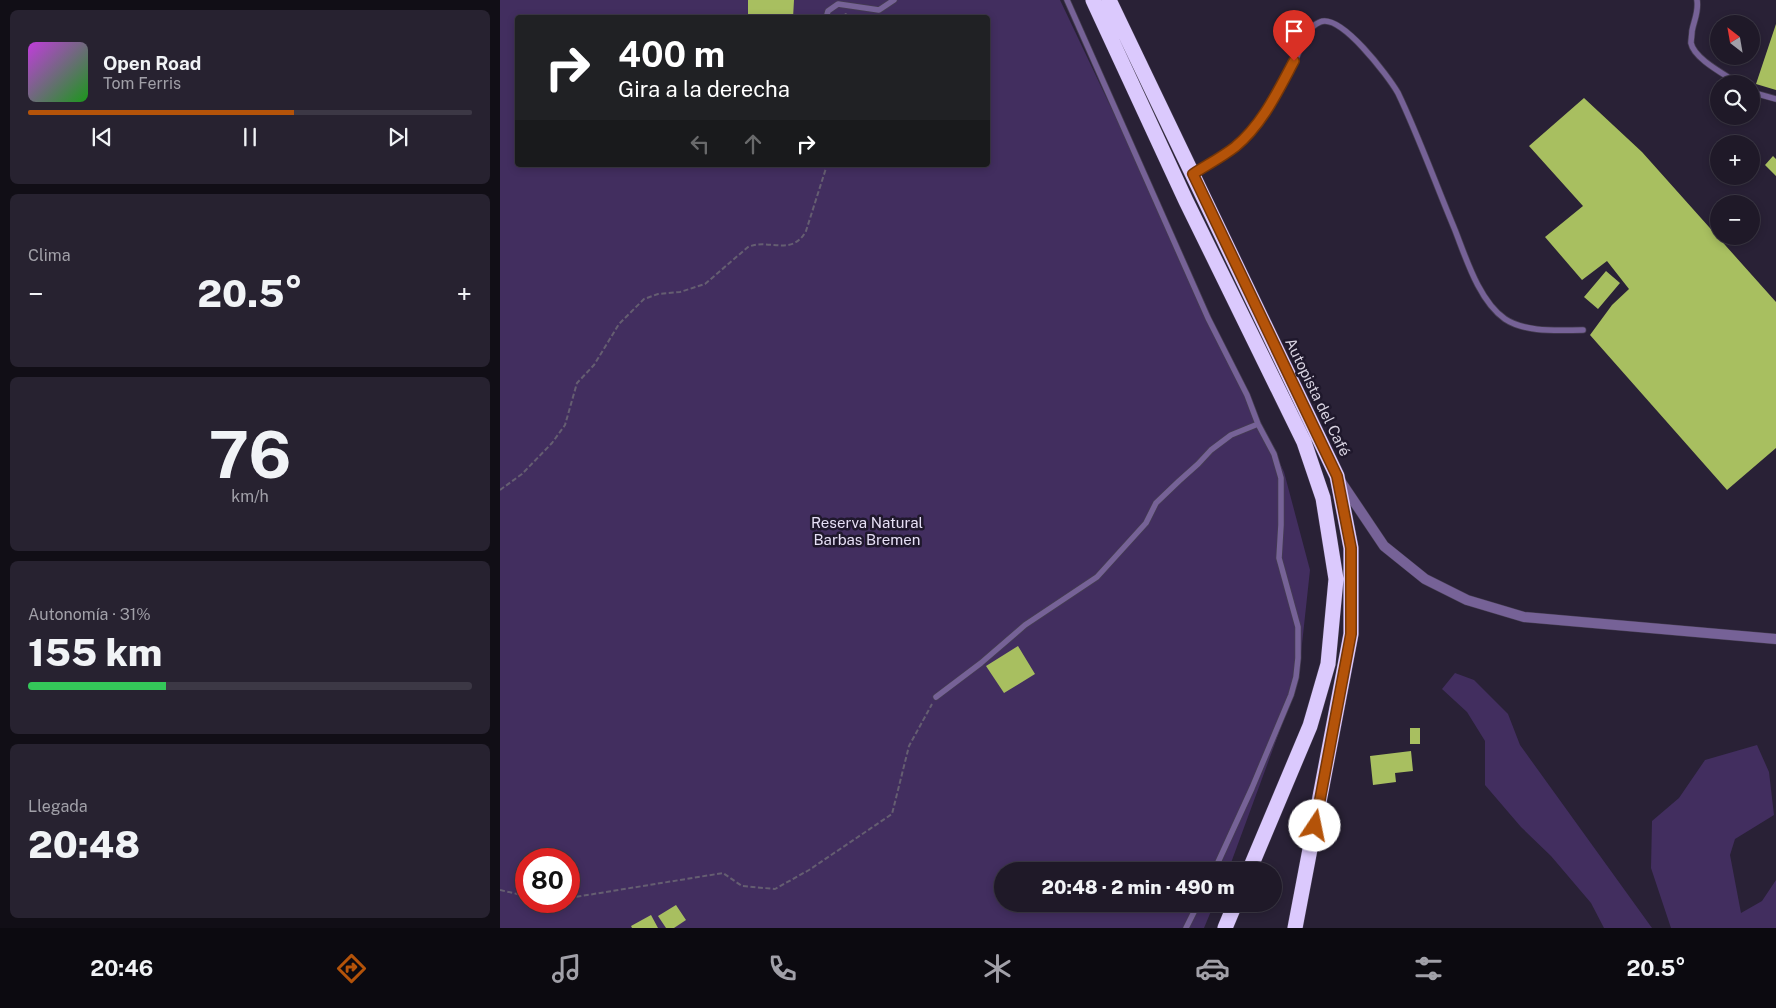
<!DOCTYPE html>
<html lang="es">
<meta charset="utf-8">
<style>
body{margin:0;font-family:"Public Sans",sans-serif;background:#272230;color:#f1f3f6;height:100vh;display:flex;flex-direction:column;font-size:19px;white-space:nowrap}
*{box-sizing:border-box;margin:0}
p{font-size:16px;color:#a1a0a8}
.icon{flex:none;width:28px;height:28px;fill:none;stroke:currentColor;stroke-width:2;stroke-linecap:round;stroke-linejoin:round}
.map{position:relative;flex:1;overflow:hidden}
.details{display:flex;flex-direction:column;gap:10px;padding:10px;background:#110e16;width:500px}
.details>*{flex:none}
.hud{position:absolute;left:15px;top:15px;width:475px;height:152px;border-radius:5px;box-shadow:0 2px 8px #0003,0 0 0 1px #3c3845;background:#202124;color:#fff;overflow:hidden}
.needle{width:32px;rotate:329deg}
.controls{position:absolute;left:1210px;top:15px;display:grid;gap:10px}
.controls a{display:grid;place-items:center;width:50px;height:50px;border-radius:50%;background:#1f1928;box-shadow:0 2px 8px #0003,0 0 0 1px #3c3845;font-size:25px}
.speed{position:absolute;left:15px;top:848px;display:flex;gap:10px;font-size:25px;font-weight:700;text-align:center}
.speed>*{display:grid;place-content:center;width:65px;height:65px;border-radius:50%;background:#1f1928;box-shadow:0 2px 8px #0003,0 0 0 1px #3c3845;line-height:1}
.speed .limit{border:8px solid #d22;background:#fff;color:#111}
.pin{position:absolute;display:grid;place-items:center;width:42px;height:42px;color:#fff;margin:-51px -21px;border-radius:50% 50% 50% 0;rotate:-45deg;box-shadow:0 0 5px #0007}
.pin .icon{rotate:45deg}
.me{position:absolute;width:55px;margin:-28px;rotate:11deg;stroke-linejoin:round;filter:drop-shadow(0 0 4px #0008)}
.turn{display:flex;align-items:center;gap:18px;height:105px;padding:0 20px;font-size:22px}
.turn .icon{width:65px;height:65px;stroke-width:2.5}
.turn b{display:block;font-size:35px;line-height:42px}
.lanes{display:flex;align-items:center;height:48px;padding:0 20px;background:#0003;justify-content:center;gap:25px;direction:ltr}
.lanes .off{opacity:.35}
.big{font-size:38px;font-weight:800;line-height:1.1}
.details .card{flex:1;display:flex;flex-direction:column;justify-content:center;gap:8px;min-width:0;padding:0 18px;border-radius:8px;background:#272230}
.details .dial{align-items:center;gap:0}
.dial b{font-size:65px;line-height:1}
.song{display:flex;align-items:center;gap:15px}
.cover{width:60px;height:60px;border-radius:8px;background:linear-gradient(135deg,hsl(290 70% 55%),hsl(120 70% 35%))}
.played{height:5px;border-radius:2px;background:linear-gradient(90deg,#b45309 60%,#3c3845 60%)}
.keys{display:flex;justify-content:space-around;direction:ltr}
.heat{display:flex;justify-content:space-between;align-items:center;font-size:28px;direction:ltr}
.charge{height:8px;border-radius:4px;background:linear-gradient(90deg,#34c759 31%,#3c3845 0)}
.trip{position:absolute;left:494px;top:862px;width:288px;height:50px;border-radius:25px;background:#1f1928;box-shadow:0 2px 8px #0003,0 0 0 1px #3c3845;font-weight:800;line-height:50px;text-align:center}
.dock{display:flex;height:80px;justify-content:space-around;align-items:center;background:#0c0a10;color:#a1a0a8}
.dock .icon{width:35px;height:35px}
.dock .current{color:#b45309}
.dock b{font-size:22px;color:#f1f3f6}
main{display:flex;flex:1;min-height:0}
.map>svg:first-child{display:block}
.green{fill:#422e5f;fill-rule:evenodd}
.building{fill:#a8bf60}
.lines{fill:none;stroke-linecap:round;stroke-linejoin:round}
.lane-casing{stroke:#453d51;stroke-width:7}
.street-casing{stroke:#453d51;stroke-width:11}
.highway-casing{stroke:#453d51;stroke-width:16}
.path{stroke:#655e71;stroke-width:2;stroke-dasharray:5 2.5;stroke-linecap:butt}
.lane{stroke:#766297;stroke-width:5.5}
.street{stroke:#766297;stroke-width:10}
.highway{stroke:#dbc9fd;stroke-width:15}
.route-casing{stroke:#753606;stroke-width:12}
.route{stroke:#b45309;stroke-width:9}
.labels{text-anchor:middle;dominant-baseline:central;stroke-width:5;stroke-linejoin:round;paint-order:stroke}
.street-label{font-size:15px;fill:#d8d3e1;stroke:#1f182c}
.park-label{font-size:15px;fill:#e6dff5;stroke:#1f182c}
</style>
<main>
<section class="details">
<div class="card">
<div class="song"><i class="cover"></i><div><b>Open Road</b><p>Tom Ferris</p></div></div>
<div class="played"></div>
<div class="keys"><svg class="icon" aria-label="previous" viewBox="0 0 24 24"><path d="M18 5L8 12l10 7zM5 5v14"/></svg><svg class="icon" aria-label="pause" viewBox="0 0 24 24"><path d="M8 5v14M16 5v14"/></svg><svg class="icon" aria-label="next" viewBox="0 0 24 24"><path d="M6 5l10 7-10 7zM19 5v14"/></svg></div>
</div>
<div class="card"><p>Clima</p>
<div class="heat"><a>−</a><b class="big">20.5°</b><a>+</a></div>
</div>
<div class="card dial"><b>76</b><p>km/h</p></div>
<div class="card"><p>Autonomía · 31%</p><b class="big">155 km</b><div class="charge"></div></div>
<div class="card"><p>Llegada</p><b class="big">20:48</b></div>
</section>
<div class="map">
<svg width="1276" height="928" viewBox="0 0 1276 928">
<rect width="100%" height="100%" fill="#292136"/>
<path class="green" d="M0,0h560l224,472 26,98 -12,111 -70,190h-226v33h212l-10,24h-704zM18,18h470v147h-470zM26,859h43v42h-43z
M955,673l19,7 34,34 12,31 132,183h-48l-13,-25 -40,-47 -30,-29 -36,-42v-44l-18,-29 -25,-23z
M1257,745l12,27 5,43 -39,24 -5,16 11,58 21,-12 14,-21v48h-105l-20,-60 1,-47 27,-23 26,-38z"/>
<path class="building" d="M248,0h46l-1,18h-45z
M1276,24v66l-20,-6z
M1251,30l6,2 -5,16h-1z
M1237,56h12l-2,7 -11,-4z
M1084,98l58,54 134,150v146l-49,42 -137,-155 22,-30 17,-16 -22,-28 -25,19 -37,-43 38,-31 -54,-60z
M1273,156l3,3v17l-11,-11z
M1106,271l14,12 -22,26 -14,-12z
M518,646l17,28 -31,19 -18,-27z
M910,728h10v16h-10z
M911,751l2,20 -18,2 1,9 -23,3 -3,-29z
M176,905l10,15 -12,8h-8l-8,-12z
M151,915l7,13h-26l-1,-2z"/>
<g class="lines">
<defs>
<path id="lane" d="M567,0l141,318 39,77 11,29 16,30 7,24v47l-2,33 19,69v31l-2,19 -5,18 -39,93 -38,83
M1197,0c2,12 -3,20 -5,31 0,3 -1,9 -1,12 3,16 35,32 48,41
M326,18l2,-7 10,-7 41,6 15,-10
M1251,92l25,7
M693,174c14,-9 29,-17 42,-27 26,-22 43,-55 59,-84 7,-14 11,-35 26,-41 21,-9 68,54 78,71 21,44 38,92 57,137 11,28 24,71 50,89 21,14 54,11 78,11
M436,697l45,-34 44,-38 72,-48 49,-54 10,-20 23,-22 19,-17 13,-14 20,-15 27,-11
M686,928l12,-24"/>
<path id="street" d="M841,482l43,64 41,33 42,21 57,17 252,22"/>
<path id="highway" d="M593,0l93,201 118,241 19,56 13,81 -8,85 -18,62 -61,145
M609,0l228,476 14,72v86l-56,294
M725,928l10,-24"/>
</defs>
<use href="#lane" class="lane-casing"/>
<use href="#street" class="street-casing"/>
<use href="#highway" class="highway-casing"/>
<path class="path" d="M345,18l1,-6
M0,490l22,-16 30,-31 13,-18 12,-42 17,-18 25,-41 25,-25 14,-5 22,-2 25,-8 43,-37c21,-9 44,10 58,-16l21,-66
M0,890l26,6
M69,898l154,-25 19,13 33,3 34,-19 83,-56 17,-68 23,-42"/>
<use href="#lane" class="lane"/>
<use href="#street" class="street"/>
<use href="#highway" class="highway"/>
</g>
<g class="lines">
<defs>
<path id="route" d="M794,61c-16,30 -32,64 -59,86 -13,10 -28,18 -42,27l144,302 14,72v86l-36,192"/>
</defs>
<use href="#route" class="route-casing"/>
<use href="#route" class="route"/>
</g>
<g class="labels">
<g class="street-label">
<text transform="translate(818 397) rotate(64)">Autopista del Café</text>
</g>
<g class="park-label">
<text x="367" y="522">Reserva Natural<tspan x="367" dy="17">Barbas Bremen</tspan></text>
</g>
</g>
</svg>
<div class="controls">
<a><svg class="needle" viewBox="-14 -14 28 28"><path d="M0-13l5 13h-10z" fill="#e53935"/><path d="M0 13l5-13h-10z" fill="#a1a0a8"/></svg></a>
<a><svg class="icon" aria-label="search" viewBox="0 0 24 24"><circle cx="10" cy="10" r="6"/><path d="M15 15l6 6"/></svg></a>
<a>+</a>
<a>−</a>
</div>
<div class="speed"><div class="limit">80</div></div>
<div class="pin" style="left:794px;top:61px;background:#d93025"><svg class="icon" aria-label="arrive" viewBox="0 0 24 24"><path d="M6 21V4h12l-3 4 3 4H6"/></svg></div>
<svg class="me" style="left:815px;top:826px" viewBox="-20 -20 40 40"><circle r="19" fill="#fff"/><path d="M0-13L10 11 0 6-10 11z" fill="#b45309"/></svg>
<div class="trip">20:48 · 2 min · 490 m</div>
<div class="hud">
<div class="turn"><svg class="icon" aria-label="right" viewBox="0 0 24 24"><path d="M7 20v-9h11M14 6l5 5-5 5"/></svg><div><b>400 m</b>Gira a la derecha</div></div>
<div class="lanes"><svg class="icon off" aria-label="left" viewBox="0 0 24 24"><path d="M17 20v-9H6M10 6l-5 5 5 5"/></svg><svg class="icon off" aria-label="ahead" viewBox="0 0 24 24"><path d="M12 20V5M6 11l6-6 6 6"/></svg><svg class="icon" aria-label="right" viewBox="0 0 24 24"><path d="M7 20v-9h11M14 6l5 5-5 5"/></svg></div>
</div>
</div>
</main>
<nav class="dock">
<b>20:46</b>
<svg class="icon current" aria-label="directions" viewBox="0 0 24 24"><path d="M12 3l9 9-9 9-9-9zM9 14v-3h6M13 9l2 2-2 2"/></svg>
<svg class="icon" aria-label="music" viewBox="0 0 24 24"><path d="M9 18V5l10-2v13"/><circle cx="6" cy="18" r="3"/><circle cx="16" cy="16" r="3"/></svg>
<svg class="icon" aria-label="phone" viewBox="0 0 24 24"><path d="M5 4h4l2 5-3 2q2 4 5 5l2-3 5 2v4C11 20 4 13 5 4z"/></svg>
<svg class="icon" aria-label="climate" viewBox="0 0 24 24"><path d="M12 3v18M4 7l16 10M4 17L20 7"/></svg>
<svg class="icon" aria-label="car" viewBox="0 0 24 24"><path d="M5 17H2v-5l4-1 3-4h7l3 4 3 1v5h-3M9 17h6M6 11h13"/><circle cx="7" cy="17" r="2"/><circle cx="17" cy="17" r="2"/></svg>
<svg class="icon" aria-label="filters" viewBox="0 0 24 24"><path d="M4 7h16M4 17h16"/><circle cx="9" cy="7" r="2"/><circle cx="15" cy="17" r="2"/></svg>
<b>20.5°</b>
</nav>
